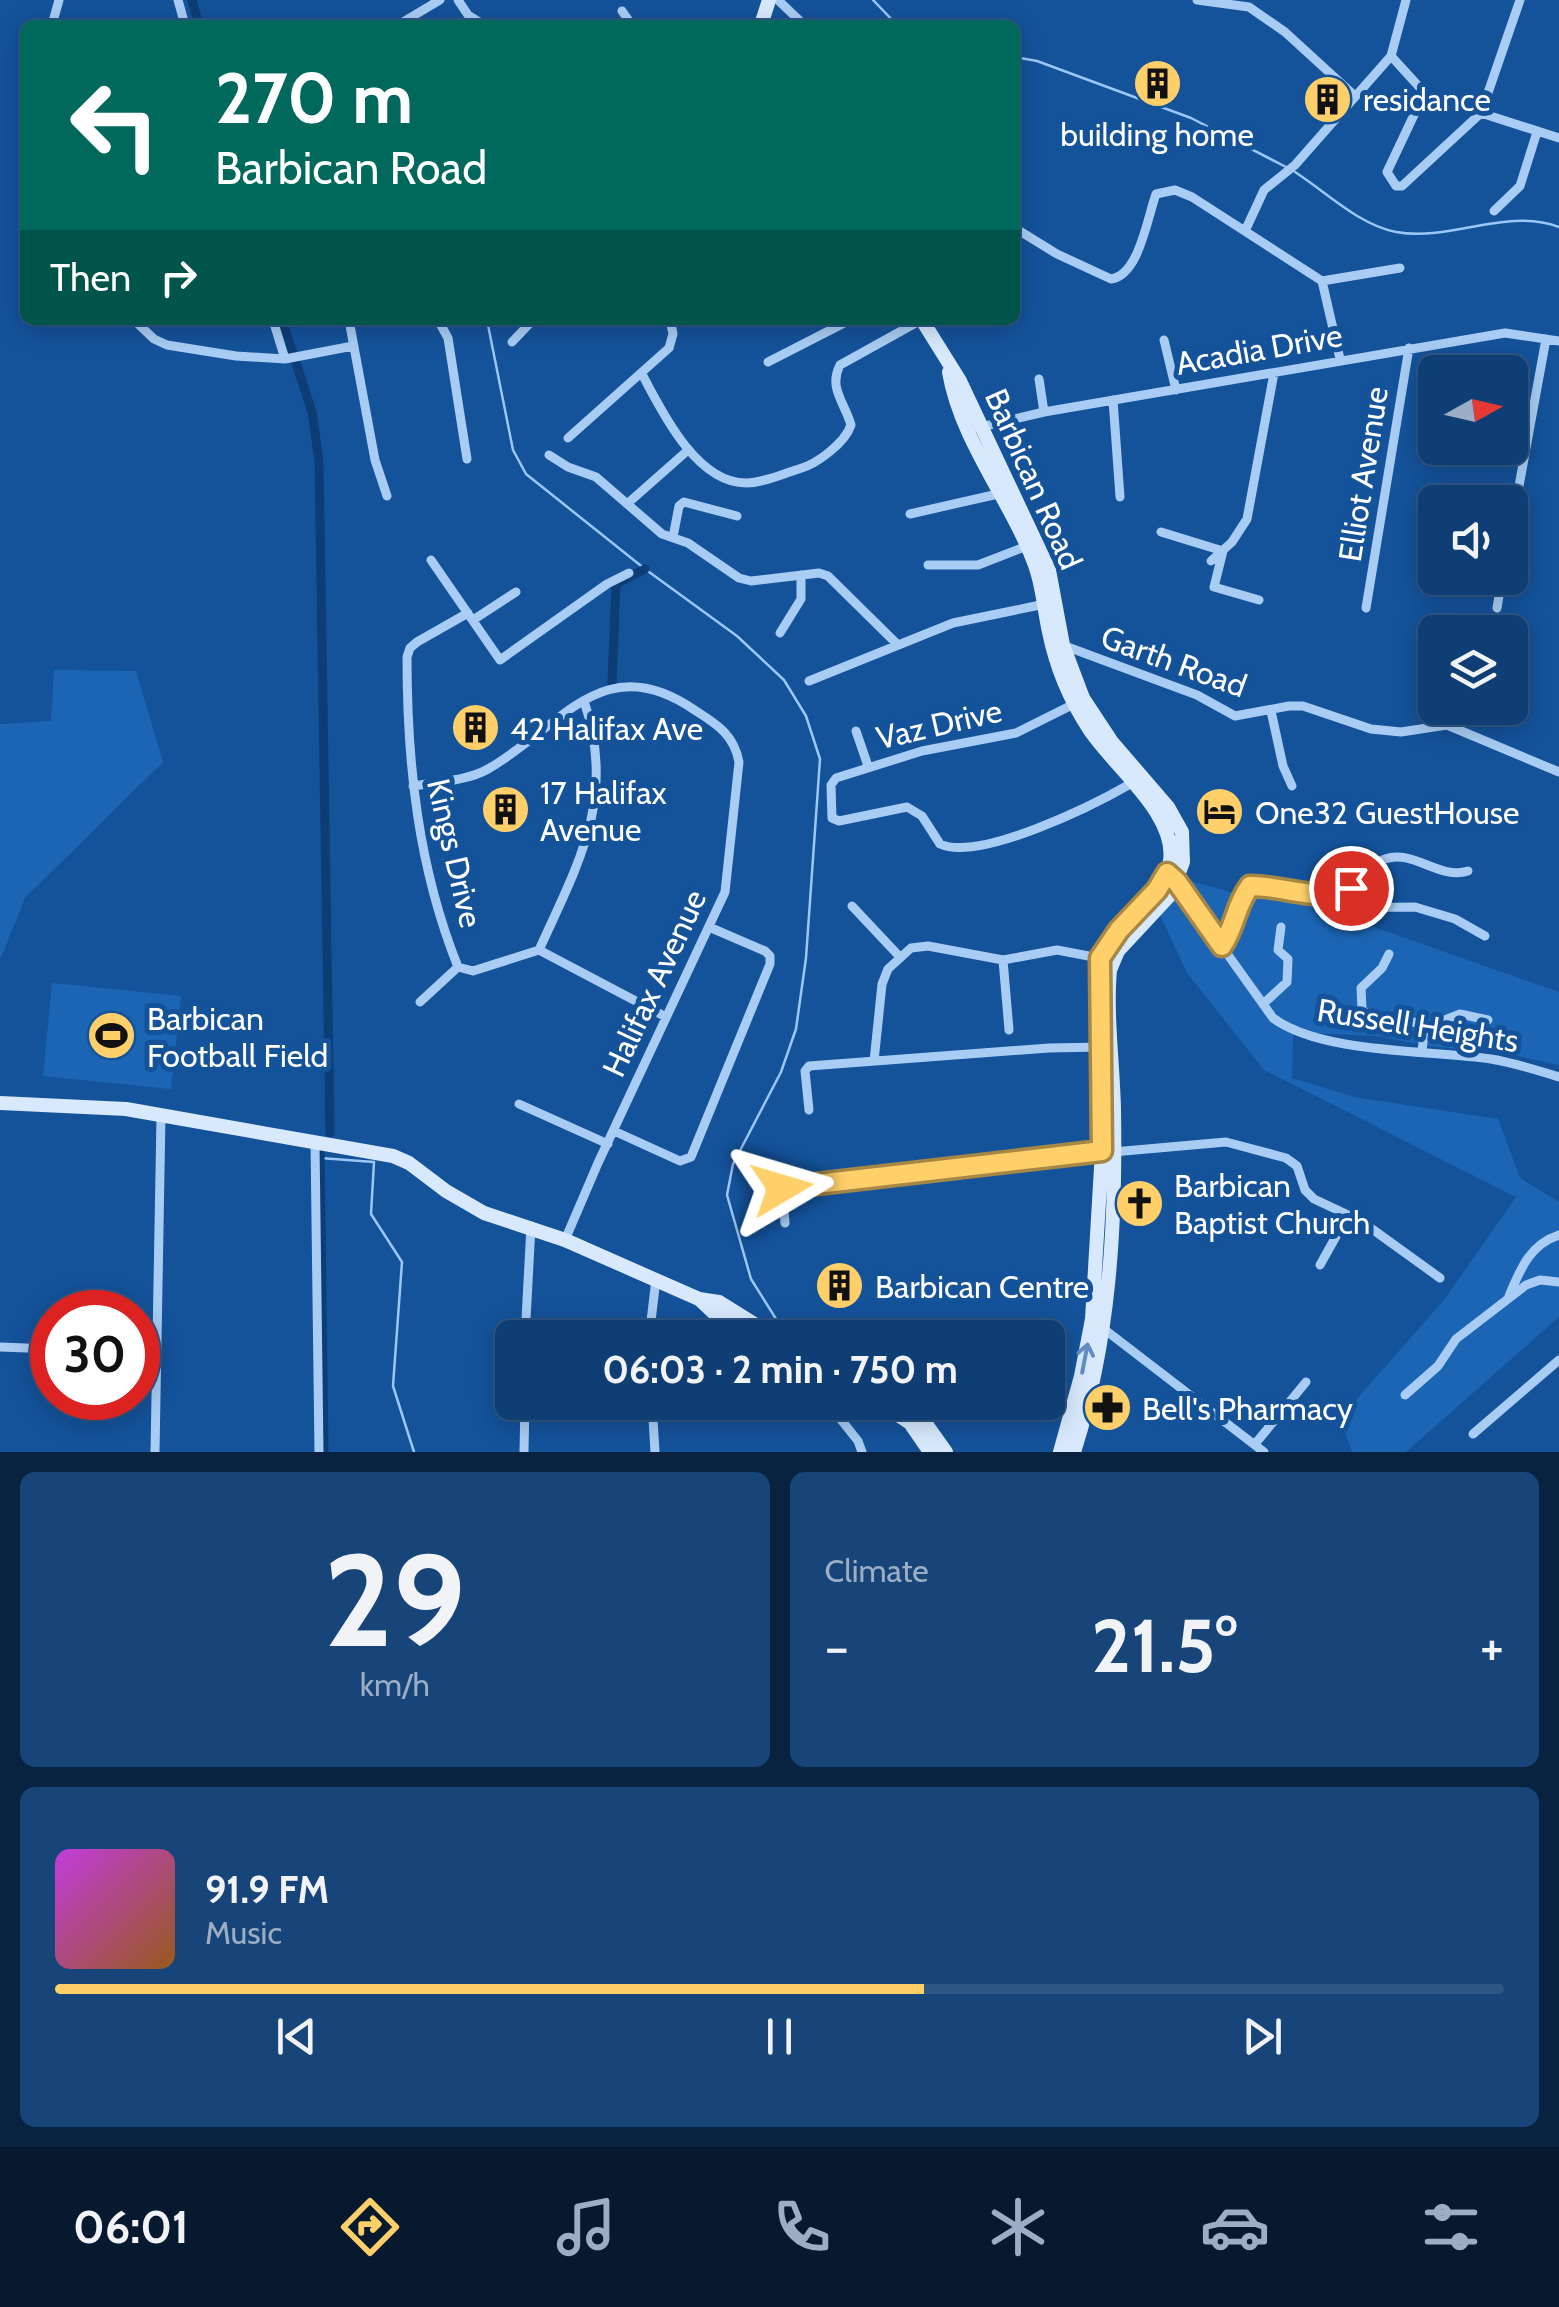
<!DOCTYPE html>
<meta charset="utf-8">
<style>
body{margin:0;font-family:Cabin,sans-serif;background:#184579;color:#f1f3f6;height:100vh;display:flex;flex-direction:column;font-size:38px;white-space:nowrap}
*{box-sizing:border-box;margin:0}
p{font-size:32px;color:#9baec5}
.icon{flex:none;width:55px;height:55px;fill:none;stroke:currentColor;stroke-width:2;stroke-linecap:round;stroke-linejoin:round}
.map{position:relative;height:1452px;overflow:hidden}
.drawer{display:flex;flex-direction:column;gap:20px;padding:20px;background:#082240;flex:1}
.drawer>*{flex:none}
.guide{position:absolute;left:20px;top:20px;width:1000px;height:305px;border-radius:15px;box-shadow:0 5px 25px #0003,0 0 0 2px #2f5786;background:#00695c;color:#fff;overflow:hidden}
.needle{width:65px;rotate:82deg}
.fabs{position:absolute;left:1418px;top:355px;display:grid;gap:20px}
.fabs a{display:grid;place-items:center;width:110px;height:110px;border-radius:15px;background:#0f3e74;box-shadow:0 5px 25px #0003,0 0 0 2px #2f5786;font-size:50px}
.speed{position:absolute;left:30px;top:1290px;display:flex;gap:20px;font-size:50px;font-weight:700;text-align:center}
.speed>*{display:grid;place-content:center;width:130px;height:130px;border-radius:50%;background:#0f3e74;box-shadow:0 5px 25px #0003,0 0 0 2px #2f5786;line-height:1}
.speed .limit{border:15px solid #d22;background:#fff;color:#111}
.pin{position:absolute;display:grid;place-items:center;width:85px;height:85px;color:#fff;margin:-42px;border:5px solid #fff;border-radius:50%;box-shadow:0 2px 10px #0007}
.me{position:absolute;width:110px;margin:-55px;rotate:83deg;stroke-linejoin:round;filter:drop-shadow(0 0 8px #0008)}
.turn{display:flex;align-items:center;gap:35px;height:210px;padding:0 30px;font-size:45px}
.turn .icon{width:130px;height:130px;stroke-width:2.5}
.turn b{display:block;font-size:70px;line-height:85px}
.then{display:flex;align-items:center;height:95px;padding:0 30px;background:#0003;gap:20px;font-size:38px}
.big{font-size:75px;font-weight:800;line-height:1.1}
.drawer .widget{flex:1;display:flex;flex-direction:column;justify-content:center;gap:15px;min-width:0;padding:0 35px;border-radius:15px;background:#184579}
.drawer .dial{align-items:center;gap:0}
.dial b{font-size:130px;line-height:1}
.song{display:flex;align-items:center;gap:30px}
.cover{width:120px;height:120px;border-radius:15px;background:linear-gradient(135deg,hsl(290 70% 55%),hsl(30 70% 35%))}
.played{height:10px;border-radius:5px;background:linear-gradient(90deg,#ffd06a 60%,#2f5786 60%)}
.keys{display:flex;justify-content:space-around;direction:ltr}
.heat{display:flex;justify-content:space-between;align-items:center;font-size:55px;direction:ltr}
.drawer .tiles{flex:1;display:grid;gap:20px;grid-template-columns:1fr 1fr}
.widget:last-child{grid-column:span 2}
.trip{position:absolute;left:495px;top:1320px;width:570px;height:100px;border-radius:15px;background:#0f3e74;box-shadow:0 5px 25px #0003,0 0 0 2px #2f5786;font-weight:800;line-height:100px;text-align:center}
.dock{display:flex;height:160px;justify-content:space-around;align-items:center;background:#06192e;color:#9baec5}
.dock .icon{width:70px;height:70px}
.dock .selected{color:#ffd06a}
.dock b{font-size:45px;color:#f1f3f6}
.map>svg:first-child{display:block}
.green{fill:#1c65b4}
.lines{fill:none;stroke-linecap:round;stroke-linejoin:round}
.stream{stroke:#9bc7f6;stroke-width:2.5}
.canal{stroke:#0d3d77;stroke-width:9}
.street{stroke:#a8ccf3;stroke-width:9}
.secondary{stroke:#d8e9fd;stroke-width:14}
.oneway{stroke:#628ec2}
.route-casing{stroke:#a68745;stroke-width:25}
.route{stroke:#ffd06a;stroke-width:18}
.labels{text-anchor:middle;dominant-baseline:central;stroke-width:10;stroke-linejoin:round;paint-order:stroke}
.poi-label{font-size:32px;fill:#fff;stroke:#14529a;text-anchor:start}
.street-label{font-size:32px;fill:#fff;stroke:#14529a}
</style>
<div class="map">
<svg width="1559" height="1452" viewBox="0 0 1559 1452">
<rect width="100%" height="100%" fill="#14529a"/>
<path class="green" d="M54,670l82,1 27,91 -138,136 -25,62v-236l51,-3z
M1183,879l66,18 60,2 48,22 202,71v73l-55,-12 -68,-6 -61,-11 -82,-4 -1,46 62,19 144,22 22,59 39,24v115l-153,135h-54l-12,-34 104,-118 72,-103 -252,-127 -77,-97 -27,-58z
M52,983l129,13 -10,93 -128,-13z"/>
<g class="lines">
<path class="stream" d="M873,0l24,25
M1015,57l22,4 154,57 97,50
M1295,172c31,20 64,53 101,60 55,10 109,-25 163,-5
M487,320l26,130 13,24 119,95 92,67 47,44 22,36 14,43 -14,199 -10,71 -15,43 -48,92 -6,31 24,84 37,59
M320,1158l54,4 -3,52 31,48 -9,124 21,66
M834,1402l5,8"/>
<path class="canal" d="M192,0l7,25
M282,320l30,92 7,49 11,672
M612,683l4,-99 29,-15
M320,1151l4,301"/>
<path class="street" d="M178,0l7,25
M458,0l10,15 16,10
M778,0l26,25
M1197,0l52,7 36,25 70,64
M622,11l10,14
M52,25l7,-25
M398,25l42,-25
M1391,56l31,34v8l-35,74 9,14h6l79,-73 39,-113
M1481,113l78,25
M1494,211l26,-25 17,-54
M1015,228l42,26 54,25c28,-4 36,-60 45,-85l19,-4 17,7 130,84 18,78
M1245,231l19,-41 31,-25 96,-109 15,-56
M1322,281l78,-13
M134,320l20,19 13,6 69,11 49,3 68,-13
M273,320l12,39
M349,320l26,140 12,36
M438,320l10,18 19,121
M1164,340l12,50
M512,342l21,-22
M768,362l82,-42
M642,374c19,36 54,109 104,109 17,0 36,-9 53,-14 18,-5 46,-26 52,-44 -6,-22 -23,-37 -11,-60l81,-45
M1039,379l5,33
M1113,400l7,97
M977,428l67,-16 461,-79 54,8
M568,438l101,-90 4,-14 -3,-14
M549,455l19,12 28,10 66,57 26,9 51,35 12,3 68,-8 9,3 69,68
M627,504l60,-53
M910,514l88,-20
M1161,532l62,19 -9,36 45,13
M1510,535l36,-196
M673,537l6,-31 5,-4 53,14
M431,560l69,100 107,-76 22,-11
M1211,561l21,-19 15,-23 27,-146
M928,565h50l49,-19
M1366,608l43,-260
M1497,608l5,-30
M468,613l-51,29 -7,6 -3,9c0,107 11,210 51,310l15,4 66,-21 127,67
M473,620l43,-28
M780,633l21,-34v-24
M1065,646l132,49 38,21 54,-10h14l68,23 30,3 46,-7 112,47
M809,681l144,-58 92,-19
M1074,704l-58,29 -94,18 -86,27 -5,7 1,33 7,3 68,-14 15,9 18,28c40,18 154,-39 192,-61
M1271,711l12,55 9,20
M856,731l12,35
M413,786c24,-4 54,-5 75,-17 74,-42 115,-123 208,-58 22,14 38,24 43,51l-14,130 -127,271 -33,77
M1173,878l100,140c49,36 157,32 218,41 24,4 46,11 68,18
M1311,896l30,12 74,-1 40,12 30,17
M852,906l47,50
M1222,946c12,-19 14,-42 28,-60l93,7c16,-9 23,-28 42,-34 28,-10 54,21 83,12
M539,950c39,-86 78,-152 45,-249
M1389,954l-7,14 -21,20 1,21 5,6 65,10 28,-11 28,6
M1003,960l6,70
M420,1002l38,-35
M1263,1004l24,-22 1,-23 -10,-9 3,-23
M1422,1051l3,-26
M874,1061l8,-77 6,-15 23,-21 17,-2 75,14 54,-10 42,8
M519,1104l89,40
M809,1110l-4,-39 4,-5 240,-18 52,-1
M614,1131l66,30 11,-4 79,-193v-8l-5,-5 -56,-24
M315,1143l4,309
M1113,1152l113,-10 60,16 11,8 8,24 9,9 47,22 79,57
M782,1188l3,35
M765,1190l337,-39
M1320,1265l28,-50
M1509,1296c11,-26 21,-52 50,-61
M1100,1326l164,126
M525,1338l6,-112
M649,1338l7,-59
M0,1347l52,2
M138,1353l19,1
M1405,1395l33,-29 18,-27 70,-54 14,-5 19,2
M652,1402l3,50
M827,1402l31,39 4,11
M1473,1434l86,-74
M1255,1444l51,-62
M155,1452l6,-336
M524,1452l1,-50"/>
<path class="secondary" d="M761,25l8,-25
M922,320l38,61 89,189 14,75 20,53 29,44 56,65 14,25 1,30 -12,32 -53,57 -8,19c-4,43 3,95 4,139 2,116 -4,231 -40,343
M949,372c12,70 62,128 86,193 8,22 9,45 14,67 7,35 21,68 40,97 25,38 88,85 81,132 -4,34 -53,67 -71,97l3,193 -10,168 -11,57 -21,76
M0,1103l126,6 267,47 16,7 37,28 38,22 81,27 134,59 20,3 58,36
M699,1299l17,16 41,23
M878,1402l32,21 20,29
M904,1402l15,12 27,38"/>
</g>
<defs><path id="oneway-shaft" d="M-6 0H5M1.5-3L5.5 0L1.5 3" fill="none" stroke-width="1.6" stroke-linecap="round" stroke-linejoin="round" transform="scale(2.5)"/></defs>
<use class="oneway" href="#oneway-shaft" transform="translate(1085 1358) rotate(-79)"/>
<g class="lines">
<defs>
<path id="route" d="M782,1188l320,-37 -2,-193 19,-28 38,-40 10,-17 10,9 45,64c13,-19 14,-42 28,-60 31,-1 73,18 101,2"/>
</defs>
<use href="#route" class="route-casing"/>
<use href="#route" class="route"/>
</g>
<defs>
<symbol id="building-disc" viewBox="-11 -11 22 22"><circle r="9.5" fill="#ffd06a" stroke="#14529a"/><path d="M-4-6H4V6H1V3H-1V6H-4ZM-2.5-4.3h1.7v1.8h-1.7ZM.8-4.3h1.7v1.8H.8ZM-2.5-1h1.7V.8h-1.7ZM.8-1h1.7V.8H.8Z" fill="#111"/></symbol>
<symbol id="hotel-disc" viewBox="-11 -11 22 22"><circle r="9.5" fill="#ffd06a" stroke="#14529a"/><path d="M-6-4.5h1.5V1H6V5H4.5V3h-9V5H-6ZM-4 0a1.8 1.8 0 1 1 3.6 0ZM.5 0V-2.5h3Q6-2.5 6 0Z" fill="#111"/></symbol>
<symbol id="stadium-disc" viewBox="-11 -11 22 22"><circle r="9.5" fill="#ffd06a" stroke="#14529a"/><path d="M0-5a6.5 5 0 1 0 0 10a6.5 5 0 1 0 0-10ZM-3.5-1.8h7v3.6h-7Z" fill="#111"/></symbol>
<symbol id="church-disc" viewBox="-11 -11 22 22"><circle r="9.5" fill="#ffd06a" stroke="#14529a"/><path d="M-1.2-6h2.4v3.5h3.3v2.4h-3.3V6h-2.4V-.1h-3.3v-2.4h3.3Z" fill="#111"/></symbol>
<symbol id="pharmacy-disc" viewBox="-11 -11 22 22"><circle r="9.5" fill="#ffd06a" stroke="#14529a"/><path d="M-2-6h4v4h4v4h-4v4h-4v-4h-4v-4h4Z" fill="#111"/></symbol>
</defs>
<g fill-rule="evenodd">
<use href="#building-disc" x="1130" y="56" width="55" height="55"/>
<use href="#building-disc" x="1300" y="72" width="55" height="55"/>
<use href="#building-disc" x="448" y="700" width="55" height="55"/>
<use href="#building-disc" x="478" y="782" width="55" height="55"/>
<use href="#hotel-disc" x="1192" y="784" width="55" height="55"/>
<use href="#stadium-disc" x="84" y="1008" width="55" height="55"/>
<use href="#church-disc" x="1112" y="1176" width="55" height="55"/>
<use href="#building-disc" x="812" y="1258" width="55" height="55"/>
<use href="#pharmacy-disc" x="1080" y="1380" width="55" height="55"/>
</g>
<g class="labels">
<g class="poi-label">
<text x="1363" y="99">residance</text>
<text x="1157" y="134" text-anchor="middle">building home</text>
<text x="510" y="728">42 Halifax Ave</text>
<text x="540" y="792">17 Halifax<tspan x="540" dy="37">Avenue</tspan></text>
<text x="1255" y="812">One32 GuestHouse</text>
<text x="147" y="1018">Barbican<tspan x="147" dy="37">Football Field</tspan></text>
<text x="1174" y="1185">Barbican<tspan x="1174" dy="37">Baptist Church</tspan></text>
<text x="875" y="1286">Barbican Centre</text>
<text x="1142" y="1408">Bell's Pharmacy</text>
</g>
<g class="street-label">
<text transform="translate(1259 349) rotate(-10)">Acadia Drive</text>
<text transform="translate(1363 474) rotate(-81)">Elliot Avenue</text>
<text transform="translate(1034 479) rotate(66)">Barbican Road</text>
<text transform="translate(1174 661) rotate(20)">Garth Road</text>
<text transform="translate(939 724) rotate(-13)">Vaz Drive</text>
<text transform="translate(455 853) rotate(77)">Kings Drive</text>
<text transform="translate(654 983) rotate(-65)">Halifax Avenue</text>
<text transform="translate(1418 1025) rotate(9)">Russell Heights</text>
</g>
</g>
</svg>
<div class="fabs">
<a><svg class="needle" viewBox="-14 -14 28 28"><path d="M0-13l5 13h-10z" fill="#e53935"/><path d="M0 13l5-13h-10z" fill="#9baec5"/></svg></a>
<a><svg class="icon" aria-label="sound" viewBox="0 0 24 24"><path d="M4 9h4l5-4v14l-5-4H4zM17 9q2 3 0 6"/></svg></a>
<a><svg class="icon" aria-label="layers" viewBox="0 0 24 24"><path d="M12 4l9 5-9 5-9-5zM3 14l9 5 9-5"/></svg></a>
</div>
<div class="speed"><div class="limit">30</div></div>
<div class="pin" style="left:1351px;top:888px;background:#d93025"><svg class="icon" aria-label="arrive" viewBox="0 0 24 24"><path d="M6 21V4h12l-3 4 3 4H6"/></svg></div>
<svg class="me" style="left:782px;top:1188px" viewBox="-20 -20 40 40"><path d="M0-17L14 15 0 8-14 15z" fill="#ffd06a" stroke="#fff" stroke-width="4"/></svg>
<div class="trip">06:03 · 2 min · 750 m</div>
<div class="guide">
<div class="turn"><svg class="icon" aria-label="left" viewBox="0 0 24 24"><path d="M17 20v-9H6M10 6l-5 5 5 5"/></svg><div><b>270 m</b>Barbican Road</div></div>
<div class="then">Then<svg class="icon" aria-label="right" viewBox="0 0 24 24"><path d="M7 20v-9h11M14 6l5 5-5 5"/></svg></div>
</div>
</div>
<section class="drawer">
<div class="tiles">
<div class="widget dial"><b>29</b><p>km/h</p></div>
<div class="widget"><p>Climate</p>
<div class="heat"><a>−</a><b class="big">21.5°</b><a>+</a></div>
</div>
<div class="widget">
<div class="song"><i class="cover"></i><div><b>91.9 FM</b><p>Music</p></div></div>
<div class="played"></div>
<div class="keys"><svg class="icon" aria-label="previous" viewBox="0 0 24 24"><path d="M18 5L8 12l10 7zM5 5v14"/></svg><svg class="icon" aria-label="pause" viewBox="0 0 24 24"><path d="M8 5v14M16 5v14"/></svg><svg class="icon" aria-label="next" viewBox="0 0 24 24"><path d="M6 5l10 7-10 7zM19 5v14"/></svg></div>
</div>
</div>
</section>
<nav class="dock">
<b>06:01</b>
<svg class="icon selected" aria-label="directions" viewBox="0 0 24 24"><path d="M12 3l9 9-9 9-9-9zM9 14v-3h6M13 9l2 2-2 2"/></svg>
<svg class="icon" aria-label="music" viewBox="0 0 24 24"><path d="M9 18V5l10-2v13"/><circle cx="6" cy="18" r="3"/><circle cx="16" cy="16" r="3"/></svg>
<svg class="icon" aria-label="phone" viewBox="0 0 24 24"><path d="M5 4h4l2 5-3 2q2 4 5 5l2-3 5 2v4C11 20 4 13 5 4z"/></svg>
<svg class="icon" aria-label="climate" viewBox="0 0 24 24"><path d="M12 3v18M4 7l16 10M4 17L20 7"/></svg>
<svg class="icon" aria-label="car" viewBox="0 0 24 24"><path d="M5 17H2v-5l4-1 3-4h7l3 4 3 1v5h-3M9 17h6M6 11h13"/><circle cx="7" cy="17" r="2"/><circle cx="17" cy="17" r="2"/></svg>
<svg class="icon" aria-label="filters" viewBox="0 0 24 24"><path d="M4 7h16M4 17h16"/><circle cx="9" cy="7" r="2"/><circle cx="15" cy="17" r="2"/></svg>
</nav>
